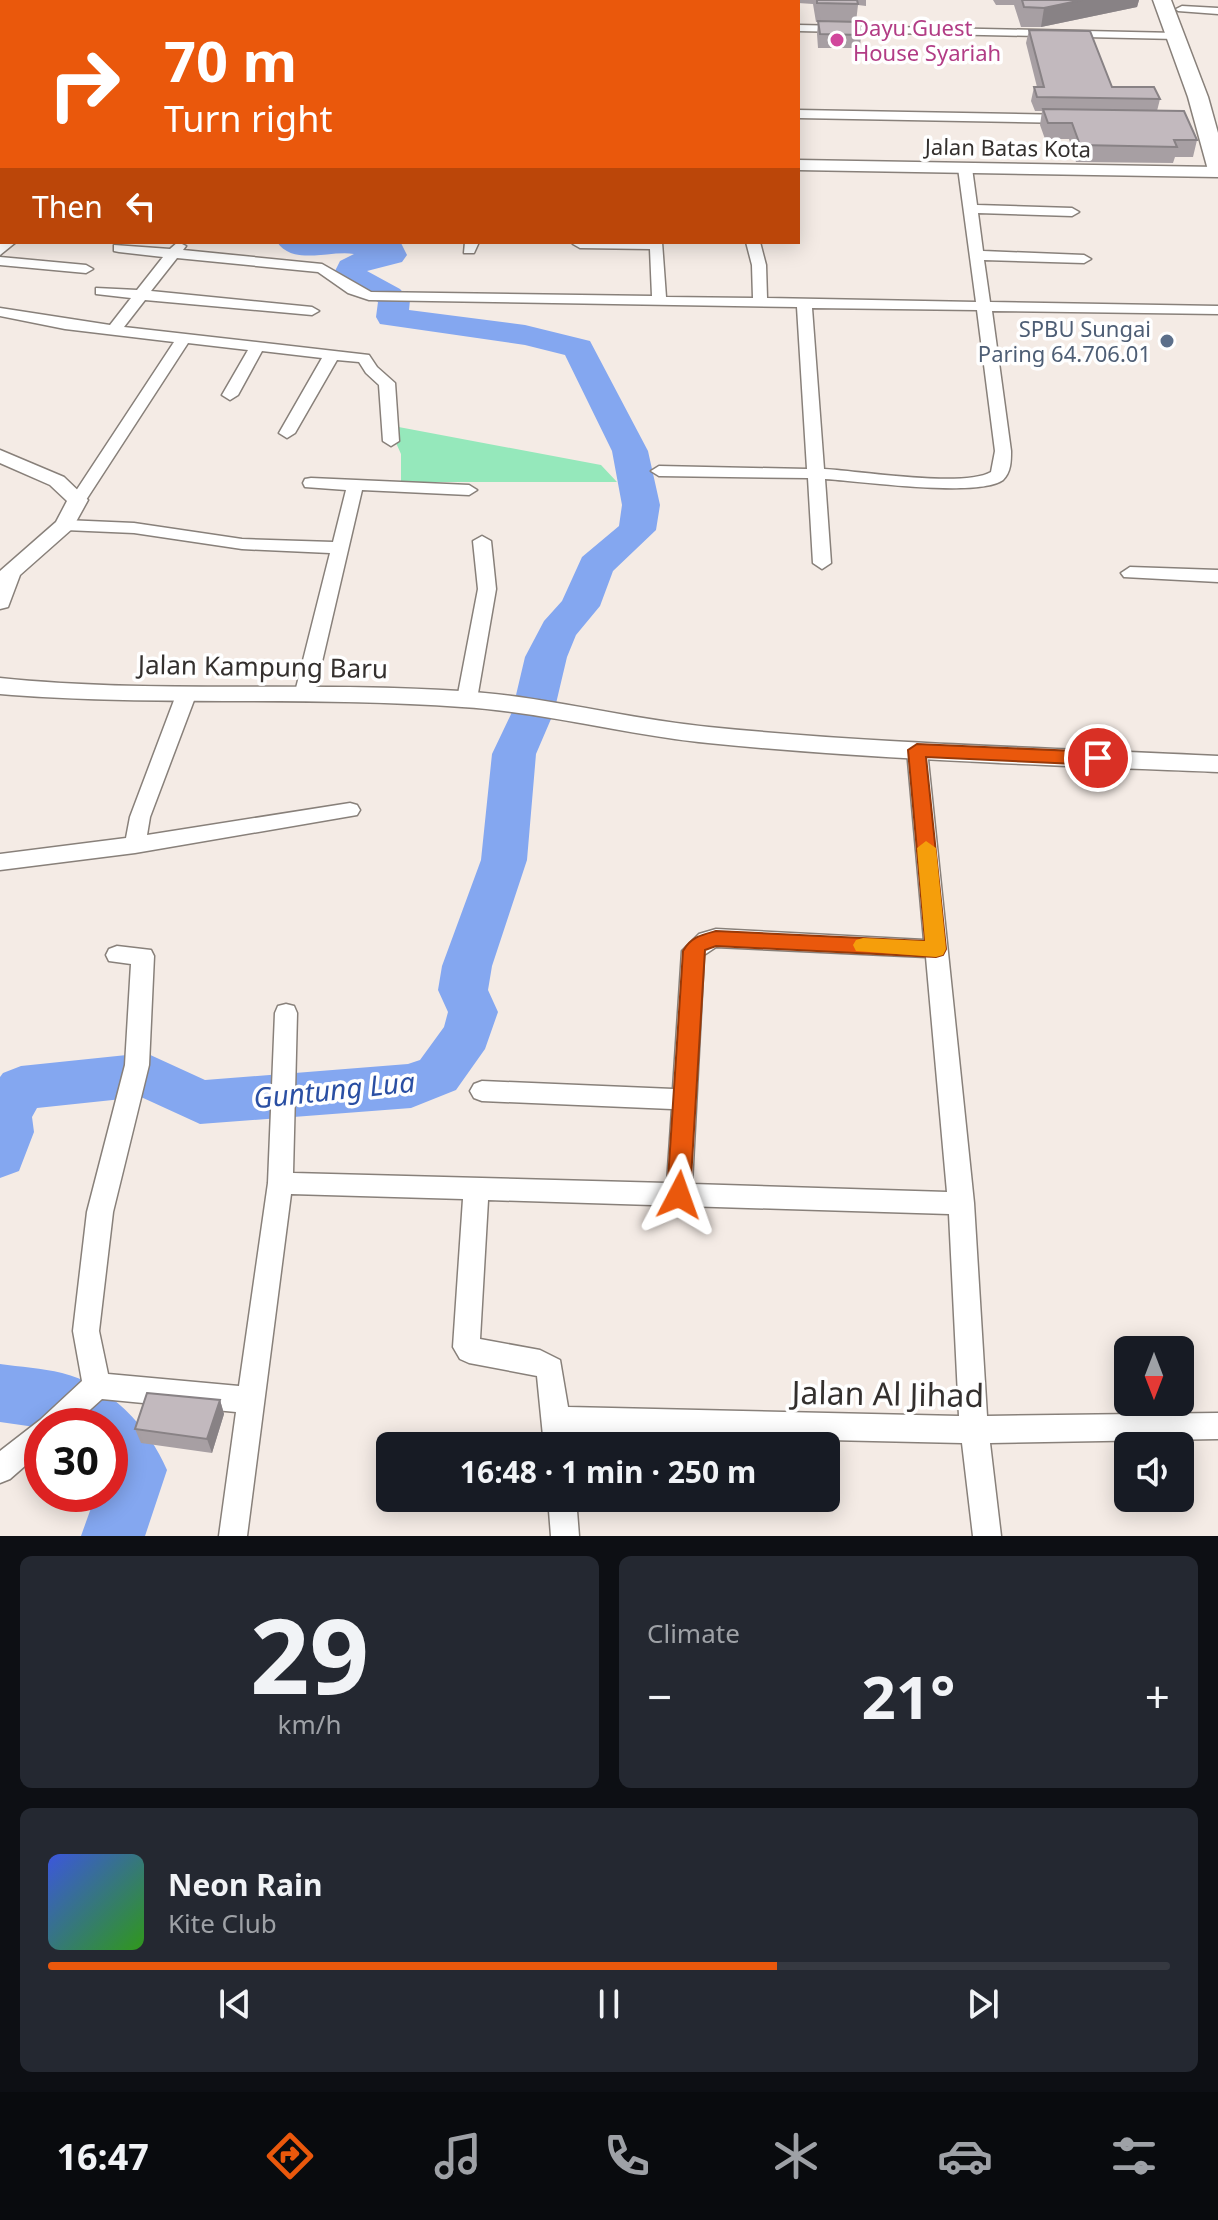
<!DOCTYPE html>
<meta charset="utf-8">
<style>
body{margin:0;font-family:"Noto Sans",sans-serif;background:#242831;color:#f1f3f6;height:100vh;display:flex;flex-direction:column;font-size:30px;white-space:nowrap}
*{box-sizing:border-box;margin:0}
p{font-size:26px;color:#9ea1a6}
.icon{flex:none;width:44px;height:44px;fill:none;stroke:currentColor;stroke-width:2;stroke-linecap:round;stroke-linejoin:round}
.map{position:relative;height:1536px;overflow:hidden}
.sheet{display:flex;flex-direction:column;gap:20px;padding:20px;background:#0d0f14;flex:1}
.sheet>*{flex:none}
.top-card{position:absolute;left:0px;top:0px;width:800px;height:244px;box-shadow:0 4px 20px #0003;background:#ea580c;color:#fff;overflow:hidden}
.needle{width:52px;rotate:180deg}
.controls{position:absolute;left:1114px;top:1336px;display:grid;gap:16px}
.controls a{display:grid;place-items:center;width:80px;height:80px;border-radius:12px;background:#171b24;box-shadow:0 4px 20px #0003;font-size:40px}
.speed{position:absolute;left:24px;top:1408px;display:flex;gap:16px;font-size:40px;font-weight:700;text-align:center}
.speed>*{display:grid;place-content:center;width:104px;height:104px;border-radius:50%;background:#171b24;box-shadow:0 4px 20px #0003;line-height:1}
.speed .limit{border:12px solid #d22;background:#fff;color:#111}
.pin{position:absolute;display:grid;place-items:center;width:68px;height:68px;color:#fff;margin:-34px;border:4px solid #fff;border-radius:50%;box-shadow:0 2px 8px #0007}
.me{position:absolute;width:88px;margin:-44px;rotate:4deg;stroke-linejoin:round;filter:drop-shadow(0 0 6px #0008)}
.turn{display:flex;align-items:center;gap:28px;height:168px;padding:0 32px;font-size:36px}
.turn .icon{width:104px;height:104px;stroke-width:2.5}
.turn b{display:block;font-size:56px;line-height:68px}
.then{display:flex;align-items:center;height:76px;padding:0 32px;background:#0003;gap:16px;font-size:30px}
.big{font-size:60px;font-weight:700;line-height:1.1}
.sheet .widget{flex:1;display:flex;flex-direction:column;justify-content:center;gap:12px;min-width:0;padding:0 28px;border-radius:12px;background:#242831}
.sheet .dial{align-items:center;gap:0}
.dial b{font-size:104px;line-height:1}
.song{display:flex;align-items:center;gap:24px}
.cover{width:96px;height:96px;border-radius:12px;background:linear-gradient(135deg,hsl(230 70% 55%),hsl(110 70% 35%))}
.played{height:8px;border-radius:4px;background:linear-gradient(90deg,#ea580c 65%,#363941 65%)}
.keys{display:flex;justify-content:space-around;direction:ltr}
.heat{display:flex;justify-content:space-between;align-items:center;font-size:44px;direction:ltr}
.sheet .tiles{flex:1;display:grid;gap:20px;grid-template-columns:1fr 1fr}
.widget:last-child{grid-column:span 2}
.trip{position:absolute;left:376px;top:1432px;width:464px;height:80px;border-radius:12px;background:#171b24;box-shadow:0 4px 20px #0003;font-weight:700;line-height:80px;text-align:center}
.menu{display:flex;height:128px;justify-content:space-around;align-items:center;background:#090b0e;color:#9ea1a6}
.menu .icon{width:56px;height:56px}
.menu .selected{color:#ea580c}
.menu b{font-size:36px;color:#f1f3f6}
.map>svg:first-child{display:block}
.green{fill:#95e8bb}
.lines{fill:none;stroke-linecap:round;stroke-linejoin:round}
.river{fill:#84a7f0;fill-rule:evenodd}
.minor-casing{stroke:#88807a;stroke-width:3}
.tertiary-casing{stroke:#88807a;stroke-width:3}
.trunk-casing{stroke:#88807a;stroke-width:3}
.minor{fill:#fff;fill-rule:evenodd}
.tertiary{fill:#fff;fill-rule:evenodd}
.trunk{fill:#fff;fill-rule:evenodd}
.wall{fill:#a79fa3}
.shaded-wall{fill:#888285}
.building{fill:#c2b9be;stroke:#888285;stroke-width:2}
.route{fill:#ea580c;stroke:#983908;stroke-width:2}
.slow{fill:#f59e0b}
.hotel-dot{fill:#d1479c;stroke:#fff;stroke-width:3}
.service-dot{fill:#5c6f8a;stroke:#fff;stroke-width:3}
.labels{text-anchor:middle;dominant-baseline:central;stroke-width:7;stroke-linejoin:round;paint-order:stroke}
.far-hotel-label{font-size:22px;fill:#b23c85;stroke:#fff;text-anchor:start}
.far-street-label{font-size:22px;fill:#34302e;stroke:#fff}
.far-service-label{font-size:22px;fill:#4e5e75;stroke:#fff;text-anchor:end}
.street-label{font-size:26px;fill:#34302e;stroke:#fff}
.water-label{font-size:28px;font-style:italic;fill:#2a4fa3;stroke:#fff}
.near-street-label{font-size:32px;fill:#34302e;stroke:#fff}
</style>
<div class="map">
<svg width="1218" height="1536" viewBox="0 0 1218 1536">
<rect width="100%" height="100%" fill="#f4ebe5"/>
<path class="green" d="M388,425l213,40 16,17h-216v-28z"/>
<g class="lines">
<path class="river" d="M277,242l124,1 6,12 -5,7 -35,9 33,18 10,11 -1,10 116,15 65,16 58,110 12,54 -4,25 -43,41 -13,35 -24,29 -9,22 -13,55 -18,42 -9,106 -35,106 -4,24 10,22 -13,37 -29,41 -45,18 -211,16 -59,-27 -104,11 -5,9 2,15 -15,39 -19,7v-101l3,-4 18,-7 125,-13 59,27 203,-16 12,-4 24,-33 4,-15 -10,-22 4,-24 39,-106 11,-106 20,-42 13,-55 19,-36 18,-20 20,-44 37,-31 3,-21 -10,-54 -47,-96 -40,-10 -145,-21 -4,-7 2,-15 -34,-18 -10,-11 6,-12 14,-7c-24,-4 -61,12 -77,-12z
M0,1364c20,3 42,4 62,9 46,11 87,54 105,97l-22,66h-64l15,-42h14v-68l-68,2 -42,-6z"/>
<defs>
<path id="minor" d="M27,0h17l2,2h-17z
M318,0h13l-15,2z
M528,0h12l-14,2z
M1182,6l36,2v6l-40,-3 -2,-2z
M798,25l379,8 6,3 -6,3 -379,-8z
M2,53v8l-2,1v-8z
M798,110l271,5 6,4 -6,4 -271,-5z
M965,164l7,4 5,37 95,3 7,4 -7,4 -94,-3 5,38 101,4 7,4 -7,4 -100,-3 6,42 228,4v8l-226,-3 19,140c0,10 0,21 -8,29 -24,18 -145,1 -178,-1l6,84 -9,6 -9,-6 -5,-85 -149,-2 -8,-5 8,-5 148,3 -10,-162 -428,-7 -21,-7 -30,-21 -141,-14 -26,33 161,16 7,4 -7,4 -167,-15 -21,27 245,28 8,12 18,16 4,58 -8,5 -8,-5 -4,-56 -13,-12 -7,-11 -22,-2 -42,73 -8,5 -8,-5 43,-75 -60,-7 -24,44 -8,5 -8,-5 26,-45 -60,-7 -102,157 -8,5 -8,-5 104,-158 -109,-13 -65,-13v-8l110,17 21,-27 -35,-4v-6l41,2 26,-33 -44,-5 -5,-1v-6l56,4 8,-7 8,4 -3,4 139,14 49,28 281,4 -2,-47 -70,-1 -7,-4 89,-2 4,55 87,1 -1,-33 -6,-23h14l6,23 1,33 209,4 -18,-134zM812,308l165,2 18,141 -4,21c-28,16 -131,-1 -167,-3z
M0,165l2,1v8l-2,-1z
M0,209h2v9h-2z
M2,241l14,1 -16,13v-12z
M465,242h14l-5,11h-10z
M0,257l86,8 7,4 -7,4 -86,-8z
M311,478l158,7 8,5 -8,5 -107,-5 -47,202 -10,6 -10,-6 35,-139 -88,-4 -108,-16 -69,-3 -9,-5 9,-5 69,3 108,16 91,3 13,-52 -41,-3 -2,-4 2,-4z
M482,536l9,5 5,48 -19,110 -10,7 -10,-7 21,-110 -5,-48z
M1130,567l88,3v12l-94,-5 -3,-4z
M186,689l10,6 -46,122 -3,18 203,-32 7,2 3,5 -3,5 -222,38 -135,17v-16l126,-16 4,-21 46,-122z
M917,743l10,7 47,453 13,213 231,-3v26l-228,4 11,93h-28l-11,-93 -391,-9 1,12h-28l-7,-70 -68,-13 -9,-4 -7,-12 10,-148 -172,-5 -44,342h-28l17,-124 -134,-13 -30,27h-30v25l-32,28 -10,4v-32l40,-31 42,-39 -9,-50 14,-119 38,-147 6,-101 -22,-3 -3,-6 3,-6 8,-3 34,4 3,6 -5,109 -36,147 -14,119 9,43 131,12 29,-203 7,-170 3,-7 8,-2 8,2 3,7 -4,160 374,10 5,-74 -190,-8 -8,-3 -4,-7 4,-7 8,-3 191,8 9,-138 17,-17 17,-5 208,11 -17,-190zM716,947l210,10 21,235 -255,-8 12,-229zM488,1200l461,14 10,202 -391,-9 -8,-47 -20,-10 -60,-11z
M548,1498h28l3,38h-28z"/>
<path id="tertiary" d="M0,119h2v10h-2z
M798,160l420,7v10l-420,-7z
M0,450l64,27 24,23 -16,29 -52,46 -12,32 -8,2v-38l56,-49 11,-21 -17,-16 -50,-22z
M0,678c153,16 307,3 460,13 84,5 166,28 249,36 169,17 339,21 509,29v16c-170,-7 -340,-12 -510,-29 -82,-8 -163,-31 -246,-36 -150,-11 -300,-1 -450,-12l-12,-1z"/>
<path id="trunk" d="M1153,0h18l37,97 10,36v43l-10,-6 -20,-73z"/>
</defs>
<use href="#minor" class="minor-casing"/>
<use href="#tertiary" class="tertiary-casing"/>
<use href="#trunk" class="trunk-casing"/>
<use href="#minor" class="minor"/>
<use href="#tertiary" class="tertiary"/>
<use href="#trunk" class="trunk"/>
</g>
<path class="wall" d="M617,0h249v6l-8,-1 -2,17 5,13 -1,13h-42l-1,-14 1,-12h-2l-3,-18 -15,-1v-1l-82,-2v2h-99z
M993,0h146l-2,7 -96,20h-20l-7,-22h-18z
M1029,30l83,57 48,12 -3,12 40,29 -4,17h-18l-2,6 -97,-1 -7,-23h-24l-5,-14 2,-14h-7l-4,-10 3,-14h3l-11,-44z
M220,1400l4,14 -12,39 -71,-10 -6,-14z"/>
<path class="shaded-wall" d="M1082,0h57l-2,7 -96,20 3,-19z
M220,1400l4,14 -12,39 -5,-14z"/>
<path class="building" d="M817,0h40l1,4 -41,-1z
M1022,0h60l-38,8 -20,-1z
M818,21l41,1 2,13 -41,-1z
M1029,30l61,1 22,56h42l6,12 -123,-2 -3,-10h10z
M1043,109l141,2 13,29h-23l3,7 -97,-2 -8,-22h-24z
M147,1393l73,7 -13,39 -72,-10z"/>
<path class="route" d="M917,744l181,8 9,6 -9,7 -172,-8 20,192 -3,6 -7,2 -220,-11 -11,4 -15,245 -3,7 -8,3 -8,-3 -4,-7 16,-244c8,-14 18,-16 33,-20l209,10 -17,-191z"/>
<path class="slow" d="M926,841l10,7 10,101 -3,6 -7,2 -80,-6 -3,-6 3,-5 7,-2 62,3 -8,-93z"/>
<circle class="hotel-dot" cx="837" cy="40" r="8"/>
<circle class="service-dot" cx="1167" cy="341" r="8"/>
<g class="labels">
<g class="far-hotel-label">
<text x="853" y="27">Dayu Guest<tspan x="853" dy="25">House Syariah</tspan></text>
</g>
<g class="far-street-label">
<text transform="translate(1008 147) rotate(1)">Jalan Batas Kota</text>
</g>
<g class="far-service-label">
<text x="1151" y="328">SPBU Sungai<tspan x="1151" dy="25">Paring 64.706.01</tspan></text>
</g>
<g class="street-label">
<text transform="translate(263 666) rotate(1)">Jalan Kampung Baru</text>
</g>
<g class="water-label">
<text transform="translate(334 1089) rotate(-6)">Guntung Lua</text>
</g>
<g class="near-street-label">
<text transform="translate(888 1393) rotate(1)">Jalan Al Jihad</text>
</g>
</g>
</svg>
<div class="controls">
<a><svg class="needle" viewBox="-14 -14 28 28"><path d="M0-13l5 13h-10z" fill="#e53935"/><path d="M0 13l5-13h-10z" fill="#9ea1a6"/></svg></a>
<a><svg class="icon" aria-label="sound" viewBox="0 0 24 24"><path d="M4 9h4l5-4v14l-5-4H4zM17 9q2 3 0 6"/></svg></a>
</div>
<div class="speed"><div class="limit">30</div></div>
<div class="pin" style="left:1098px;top:758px;background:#d93025"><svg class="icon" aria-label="arrive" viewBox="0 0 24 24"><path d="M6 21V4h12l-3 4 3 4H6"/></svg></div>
<svg class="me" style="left:679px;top:1195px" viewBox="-20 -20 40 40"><path d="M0-17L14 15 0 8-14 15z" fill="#ea580c" stroke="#fff" stroke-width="4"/></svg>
<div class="trip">16:48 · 1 min · 250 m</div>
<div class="top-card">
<div class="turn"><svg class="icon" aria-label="right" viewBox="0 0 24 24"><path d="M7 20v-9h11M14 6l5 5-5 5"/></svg><div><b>70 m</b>Turn right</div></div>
<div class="then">Then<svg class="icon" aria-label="left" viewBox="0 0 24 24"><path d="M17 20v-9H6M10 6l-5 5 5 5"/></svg></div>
</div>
</div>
<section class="sheet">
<div class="tiles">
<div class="widget dial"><b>29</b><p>km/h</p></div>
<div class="widget"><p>Climate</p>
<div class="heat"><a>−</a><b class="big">21°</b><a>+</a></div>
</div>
<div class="widget">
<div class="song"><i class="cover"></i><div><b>Neon Rain</b><p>Kite Club</p></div></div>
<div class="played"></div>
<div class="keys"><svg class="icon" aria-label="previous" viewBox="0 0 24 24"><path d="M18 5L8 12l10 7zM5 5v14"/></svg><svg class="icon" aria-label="pause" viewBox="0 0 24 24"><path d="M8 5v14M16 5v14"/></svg><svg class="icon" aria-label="next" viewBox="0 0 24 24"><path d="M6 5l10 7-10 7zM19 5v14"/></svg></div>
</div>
</div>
</section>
<nav class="menu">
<b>16:47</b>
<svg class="icon selected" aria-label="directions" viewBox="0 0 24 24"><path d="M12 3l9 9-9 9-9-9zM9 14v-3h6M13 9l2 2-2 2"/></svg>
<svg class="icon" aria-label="music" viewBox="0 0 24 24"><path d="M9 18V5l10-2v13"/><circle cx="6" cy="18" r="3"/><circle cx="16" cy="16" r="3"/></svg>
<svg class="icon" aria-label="phone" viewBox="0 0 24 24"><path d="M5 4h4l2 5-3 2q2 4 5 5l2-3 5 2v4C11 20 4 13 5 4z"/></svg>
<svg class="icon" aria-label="climate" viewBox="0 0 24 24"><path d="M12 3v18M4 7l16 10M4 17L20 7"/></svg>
<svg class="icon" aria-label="car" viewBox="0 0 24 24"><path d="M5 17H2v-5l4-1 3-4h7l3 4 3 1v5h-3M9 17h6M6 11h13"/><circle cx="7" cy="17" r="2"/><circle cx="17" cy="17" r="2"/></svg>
<svg class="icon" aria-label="filters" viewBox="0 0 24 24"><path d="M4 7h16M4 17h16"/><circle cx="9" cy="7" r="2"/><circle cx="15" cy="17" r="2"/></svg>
</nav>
